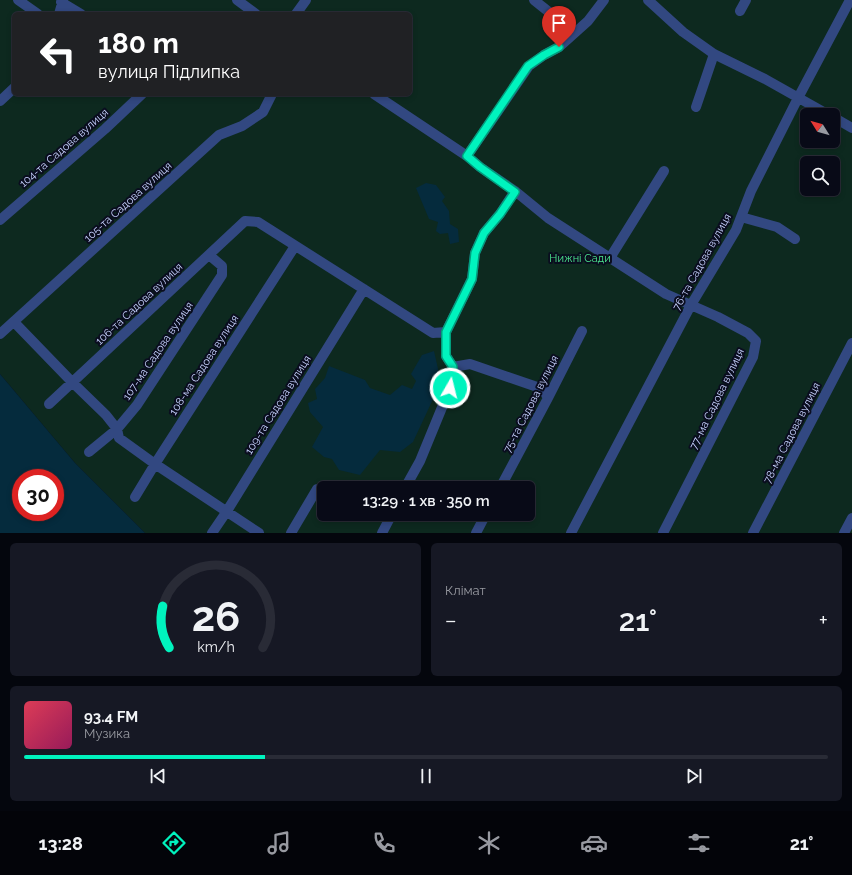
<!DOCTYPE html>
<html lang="uk">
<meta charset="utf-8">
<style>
body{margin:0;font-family:Raleway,sans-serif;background:#161824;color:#f1f3f6;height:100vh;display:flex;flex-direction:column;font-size:15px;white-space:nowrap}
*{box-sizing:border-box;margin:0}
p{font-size:13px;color:#989aa1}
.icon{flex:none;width:22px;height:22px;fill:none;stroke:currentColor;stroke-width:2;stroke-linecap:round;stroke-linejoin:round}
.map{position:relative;height:533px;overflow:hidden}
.drawer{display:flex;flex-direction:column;gap:10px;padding:10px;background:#04060d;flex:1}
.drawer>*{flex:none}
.hud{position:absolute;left:12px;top:12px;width:400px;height:84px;border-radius:6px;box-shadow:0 2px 6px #0003,0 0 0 1px #292b36;background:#202124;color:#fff;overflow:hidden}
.needle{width:26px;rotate:307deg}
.controls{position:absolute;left:800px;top:108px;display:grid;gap:8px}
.controls a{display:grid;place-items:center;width:40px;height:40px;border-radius:6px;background:#080a17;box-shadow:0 2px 6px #0003,0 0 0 1px #292b36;font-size:20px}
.speed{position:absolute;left:12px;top:469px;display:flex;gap:8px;font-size:20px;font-weight:700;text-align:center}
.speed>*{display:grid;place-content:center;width:52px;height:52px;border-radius:50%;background:#080a17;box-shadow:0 2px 6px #0003,0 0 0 1px #292b36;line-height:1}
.speed .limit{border:6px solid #d22;background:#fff;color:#111}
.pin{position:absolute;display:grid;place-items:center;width:34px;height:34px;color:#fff;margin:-41px -17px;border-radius:50% 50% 50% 0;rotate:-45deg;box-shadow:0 0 4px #0007}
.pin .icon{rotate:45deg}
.me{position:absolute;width:44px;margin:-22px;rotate:8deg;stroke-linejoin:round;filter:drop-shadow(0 0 3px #0008)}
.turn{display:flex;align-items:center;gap:14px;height:84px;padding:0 20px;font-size:18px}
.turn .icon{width:52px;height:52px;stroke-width:2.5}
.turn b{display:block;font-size:28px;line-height:34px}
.big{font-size:30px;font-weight:600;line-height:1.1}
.drawer .widget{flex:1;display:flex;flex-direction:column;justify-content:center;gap:6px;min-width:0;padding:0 14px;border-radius:6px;background:#161824}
.drawer .dial{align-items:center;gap:0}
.dial svg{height:104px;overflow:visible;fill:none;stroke:#292b36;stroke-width:7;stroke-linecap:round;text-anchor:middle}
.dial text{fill:#f1f3f6;stroke:none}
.song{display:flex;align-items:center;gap:12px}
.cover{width:48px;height:48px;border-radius:6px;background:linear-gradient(135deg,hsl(350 70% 55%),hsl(330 70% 35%))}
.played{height:4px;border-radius:2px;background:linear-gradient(90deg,#00f3be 30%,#292b36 30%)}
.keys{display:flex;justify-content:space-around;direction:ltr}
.heat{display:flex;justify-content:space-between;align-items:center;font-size:22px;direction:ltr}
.drawer .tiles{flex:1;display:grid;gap:10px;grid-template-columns:1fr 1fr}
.widget:last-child{grid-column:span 2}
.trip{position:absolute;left:317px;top:481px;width:218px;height:40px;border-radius:6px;background:#080a17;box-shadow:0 2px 6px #0003,0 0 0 1px #292b36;font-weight:600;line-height:40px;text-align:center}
.tabs{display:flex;height:64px;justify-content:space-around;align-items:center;background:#030409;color:#989aa1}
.tabs .icon{width:28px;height:28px}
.tabs .on{color:#00f3be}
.tabs b{font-size:18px;color:#f1f3f6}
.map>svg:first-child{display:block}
.green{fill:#0d291f;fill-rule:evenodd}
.water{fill:#052b3d;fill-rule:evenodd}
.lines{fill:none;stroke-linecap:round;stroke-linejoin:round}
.minor{stroke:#324881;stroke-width:10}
.route-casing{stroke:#009e7c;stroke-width:10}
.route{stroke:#00f3be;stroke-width:7}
.labels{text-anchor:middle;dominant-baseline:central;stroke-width:4;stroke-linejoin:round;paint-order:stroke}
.street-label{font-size:11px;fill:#c8d3ff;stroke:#0a0d1f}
.park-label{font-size:11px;fill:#4ce78f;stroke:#0a0d1f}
</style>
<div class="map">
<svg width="852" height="533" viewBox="0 0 852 533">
<rect width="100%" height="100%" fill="#0a0d1f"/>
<path class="green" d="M0,0h852v533h-707l-70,-70 -75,-89zM14,14h396v80h-396zM807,115h26v26h-26zM807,163h26v26h-26zM324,488h204v26h-204z"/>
<path class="water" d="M426,183l10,2 9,12 -3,4 7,10 1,13 8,5 1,13 -9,2 -2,-11 -8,1 -4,-3 2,-9 -9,-3 -13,-31z
M434,351l7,31 -28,60 -13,10 -20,-2 -20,25 -21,-5 -7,-11 -8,-2 -12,-10 11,-20 -13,-15 -2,-9 9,-4 -2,-10 10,-11 4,-12 36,14 5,8 20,7 12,-10 10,4 4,-8 -5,-7 11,-19z
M0,374l75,89 70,70h-145zM21,478h34v34h-34z"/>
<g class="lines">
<path class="minor" d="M18,0l20,14
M237,0l19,14
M534,0l20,16 17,20
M648,0l35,32 31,22 51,25 64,36
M61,2l20,12
M740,11l6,-11
M59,14l4,-14
M296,14l10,-14
M374,94l93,62 13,11 35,24 33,27 118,76 52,23 30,16 8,8 -3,16 -90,176
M0,101l14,-13
M696,107l18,-53
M833,117l19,11
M467,156l62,-90 15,-11 15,-8 29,-26 16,-21
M741,217l36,10 18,12
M0,220l105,-91 37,-35
M610,258l54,-87
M14,322l58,60 34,33 11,14 2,9 36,26 104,69
M0,334l219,-199 23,-9 21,-14 9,-18
M453,367l17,-3 73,25 5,9
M49,404l196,-183 13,1 175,111 13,-1
M89,452l28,-23 20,-24 85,-130v-9l-13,-11
M405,488l15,-27 30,-73 3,-21 -7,-11v-24l26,-53 3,-26 9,-20 16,-19 15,-23
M500,488l48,-90 34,-67
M135,497l20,-33 140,-218
M212,533l15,-22 137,-222
M291,533l26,-44
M382,533l10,-19
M476,533l10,-19
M571,533l120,-228 45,-75 15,-39 47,-93 52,-98
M753,533l99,-190
M844,533l8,-15"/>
</g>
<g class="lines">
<defs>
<path id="route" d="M450,388l3,-21 -7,-11v-24l26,-53 3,-26 9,-20 16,-19 15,-22 -35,-25 -13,-11 61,-90 16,-11 15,-8"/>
</defs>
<use href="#route" class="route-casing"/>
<use href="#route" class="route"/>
</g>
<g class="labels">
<g class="street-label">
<text transform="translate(64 148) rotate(-41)">104-та Садова вулиця</text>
<text transform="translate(128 202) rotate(-42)">105-та Садова вулиця</text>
<text transform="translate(702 262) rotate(-61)">76-та Садова вулиця</text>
<text transform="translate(139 304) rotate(-43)">106-та Садова вулиця</text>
<text transform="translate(158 351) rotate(-56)">107-ма Садова вулиця</text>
<text transform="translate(204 365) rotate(-57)">108-ма Садова вулиця</text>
<text transform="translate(717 399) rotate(-64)">77-ма Садова вулиця</text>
<text transform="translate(531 404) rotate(-63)">75-та Садова вулиця</text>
<text transform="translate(278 405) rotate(-58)">109-та Садова вулиця</text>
<text transform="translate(792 433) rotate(-63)">78-ма Садова вулиця</text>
</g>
<g class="park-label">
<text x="580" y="258">Нижні Сади</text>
</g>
</g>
</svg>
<div class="controls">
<a><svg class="needle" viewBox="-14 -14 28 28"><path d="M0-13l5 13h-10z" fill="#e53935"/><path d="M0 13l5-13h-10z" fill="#989aa1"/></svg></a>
<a><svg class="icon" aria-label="search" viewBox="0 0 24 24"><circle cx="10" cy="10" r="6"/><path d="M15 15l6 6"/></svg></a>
</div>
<div class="speed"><div class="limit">30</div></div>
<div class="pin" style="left:559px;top:47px;background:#d93025"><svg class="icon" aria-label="arrive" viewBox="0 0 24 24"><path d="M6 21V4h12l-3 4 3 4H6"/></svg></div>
<svg class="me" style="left:450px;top:388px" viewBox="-20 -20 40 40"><circle r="17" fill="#00f3be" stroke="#fff" stroke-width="3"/><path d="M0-11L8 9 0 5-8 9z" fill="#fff"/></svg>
<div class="trip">13:29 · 1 хв · 350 m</div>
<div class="hud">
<div class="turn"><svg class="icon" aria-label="left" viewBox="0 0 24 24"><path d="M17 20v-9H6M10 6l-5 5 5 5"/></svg><div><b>180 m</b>вулиця Підлипка</div></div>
</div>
</div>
<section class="drawer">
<div class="tiles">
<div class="widget dial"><svg viewBox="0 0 100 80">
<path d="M14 69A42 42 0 1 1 86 69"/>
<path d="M14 69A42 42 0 0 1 9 37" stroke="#00f3be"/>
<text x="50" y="56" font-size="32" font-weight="700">26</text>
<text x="50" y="72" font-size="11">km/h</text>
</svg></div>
<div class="widget"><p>Клімат</p>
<div class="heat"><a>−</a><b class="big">21°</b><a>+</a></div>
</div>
<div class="widget">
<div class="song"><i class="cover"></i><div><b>93.4 FM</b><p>Музика</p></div></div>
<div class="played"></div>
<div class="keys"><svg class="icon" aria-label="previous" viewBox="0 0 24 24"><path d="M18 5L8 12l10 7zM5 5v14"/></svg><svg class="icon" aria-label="pause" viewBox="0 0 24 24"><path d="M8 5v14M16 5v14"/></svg><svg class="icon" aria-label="next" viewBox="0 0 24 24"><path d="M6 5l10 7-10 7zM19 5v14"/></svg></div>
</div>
</div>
</section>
<nav class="tabs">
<b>13:28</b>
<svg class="icon on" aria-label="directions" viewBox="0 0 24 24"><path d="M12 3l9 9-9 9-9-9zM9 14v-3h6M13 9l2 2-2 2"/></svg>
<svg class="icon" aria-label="music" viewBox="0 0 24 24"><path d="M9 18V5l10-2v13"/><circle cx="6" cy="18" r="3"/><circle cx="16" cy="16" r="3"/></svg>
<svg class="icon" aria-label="phone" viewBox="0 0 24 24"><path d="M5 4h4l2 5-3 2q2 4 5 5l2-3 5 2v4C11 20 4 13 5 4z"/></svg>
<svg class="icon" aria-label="climate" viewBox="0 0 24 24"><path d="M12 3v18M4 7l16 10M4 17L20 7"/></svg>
<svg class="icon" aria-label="car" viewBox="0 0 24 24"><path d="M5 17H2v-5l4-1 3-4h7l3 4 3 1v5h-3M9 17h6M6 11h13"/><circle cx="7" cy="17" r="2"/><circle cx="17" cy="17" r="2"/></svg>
<svg class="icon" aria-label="filters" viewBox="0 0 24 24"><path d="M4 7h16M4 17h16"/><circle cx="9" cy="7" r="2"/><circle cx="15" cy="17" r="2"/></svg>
<b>21°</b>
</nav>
